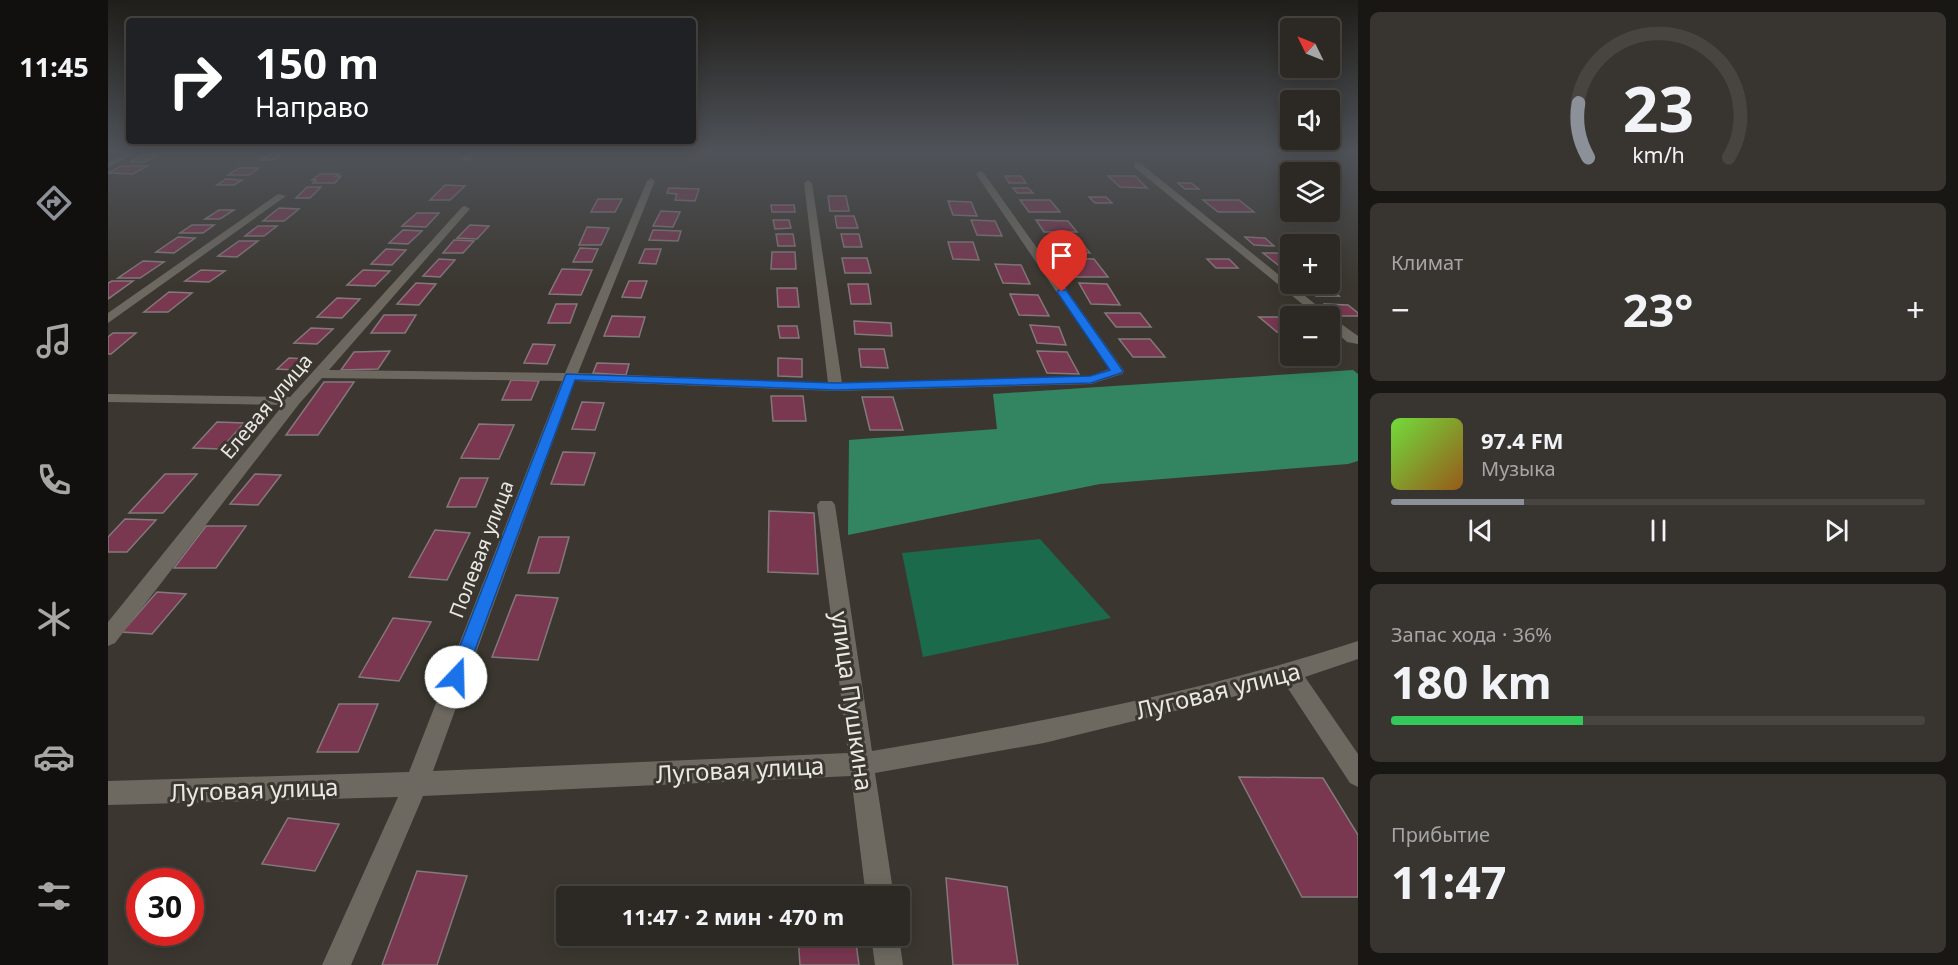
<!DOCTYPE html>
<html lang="ru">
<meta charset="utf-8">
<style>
body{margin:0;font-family:"Noto Sans",sans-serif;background:#383531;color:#f1f3f6;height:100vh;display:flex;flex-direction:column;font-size:22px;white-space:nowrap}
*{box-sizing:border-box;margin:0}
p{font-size:20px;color:#a6a6a6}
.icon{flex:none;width:33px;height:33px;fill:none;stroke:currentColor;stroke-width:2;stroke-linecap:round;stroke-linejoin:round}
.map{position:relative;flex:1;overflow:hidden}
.side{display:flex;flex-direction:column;gap:12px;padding:12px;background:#181714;width:600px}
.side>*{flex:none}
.hud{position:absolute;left:18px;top:18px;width:570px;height:126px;border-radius:6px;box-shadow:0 3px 15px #0003,0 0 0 2px #484541;background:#202124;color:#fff;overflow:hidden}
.needle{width:39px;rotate:313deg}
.controls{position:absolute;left:1172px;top:18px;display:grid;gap:12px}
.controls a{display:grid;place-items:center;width:60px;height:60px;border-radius:6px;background:#2c2924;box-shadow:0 3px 15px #0003,0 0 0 2px #484541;font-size:30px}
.speed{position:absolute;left:18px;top:868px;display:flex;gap:12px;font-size:30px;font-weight:700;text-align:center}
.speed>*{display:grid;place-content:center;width:78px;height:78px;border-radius:50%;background:#2c2924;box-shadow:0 3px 15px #0003,0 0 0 2px #484541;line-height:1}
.speed .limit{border:9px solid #d22;background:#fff;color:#111}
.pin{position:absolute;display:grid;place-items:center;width:51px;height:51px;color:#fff;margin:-62px -26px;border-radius:50% 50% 50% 0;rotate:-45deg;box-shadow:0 0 6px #0007}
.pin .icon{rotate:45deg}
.me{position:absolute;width:66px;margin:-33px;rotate:21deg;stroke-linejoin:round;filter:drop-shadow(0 0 4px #0008)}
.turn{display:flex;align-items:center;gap:21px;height:126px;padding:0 30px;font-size:27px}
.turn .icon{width:78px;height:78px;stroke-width:2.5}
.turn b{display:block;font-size:42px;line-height:51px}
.big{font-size:45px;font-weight:700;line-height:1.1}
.side .card{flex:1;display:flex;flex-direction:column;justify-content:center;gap:9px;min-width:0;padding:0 21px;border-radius:9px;background:#383531}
.side .dial{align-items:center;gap:0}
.dial svg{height:156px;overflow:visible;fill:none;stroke:#484541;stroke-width:7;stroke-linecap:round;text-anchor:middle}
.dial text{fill:#f1f3f6;stroke:none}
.song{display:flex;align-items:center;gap:18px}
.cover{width:72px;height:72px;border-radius:9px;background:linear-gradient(135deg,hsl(100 70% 55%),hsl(30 70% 35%))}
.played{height:6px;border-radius:3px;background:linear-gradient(90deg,#8c9099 25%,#484541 25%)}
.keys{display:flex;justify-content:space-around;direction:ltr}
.heat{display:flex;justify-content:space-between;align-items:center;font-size:33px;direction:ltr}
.charge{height:9px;border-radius:4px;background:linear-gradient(90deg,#34c759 36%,#484541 0)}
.trip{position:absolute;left:448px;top:886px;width:354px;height:60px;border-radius:6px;background:#2c2924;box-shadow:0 3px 15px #0003,0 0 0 2px #484541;font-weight:700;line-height:60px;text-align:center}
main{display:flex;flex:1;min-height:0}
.tab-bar{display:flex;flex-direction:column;width:108px;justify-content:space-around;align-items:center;background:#12100e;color:#a6a6a6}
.tab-bar .icon{width:42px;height:42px}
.tab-bar .on{color:#8c9099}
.tab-bar b{font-size:27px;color:#f1f3f6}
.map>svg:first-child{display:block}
.green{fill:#1a6a4b}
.forest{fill:#338562}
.building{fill:#793750;stroke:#83797c;stroke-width:1.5}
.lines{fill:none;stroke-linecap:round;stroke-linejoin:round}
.street{fill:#6d6961;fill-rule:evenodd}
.route{fill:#1a73e8;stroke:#114b97;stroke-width:1.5}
.labels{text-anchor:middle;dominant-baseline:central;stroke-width:6;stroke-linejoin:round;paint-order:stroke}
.street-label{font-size:20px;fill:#eae8e4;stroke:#3b3730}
.near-street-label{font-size:24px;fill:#eae8e4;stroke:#3b3730}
</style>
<main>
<nav class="tab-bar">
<b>11:45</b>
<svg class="icon on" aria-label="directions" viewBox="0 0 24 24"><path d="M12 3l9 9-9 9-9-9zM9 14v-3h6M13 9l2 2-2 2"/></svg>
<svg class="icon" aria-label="music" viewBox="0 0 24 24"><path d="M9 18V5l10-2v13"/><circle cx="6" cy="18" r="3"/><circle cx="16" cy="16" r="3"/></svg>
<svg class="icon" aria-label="phone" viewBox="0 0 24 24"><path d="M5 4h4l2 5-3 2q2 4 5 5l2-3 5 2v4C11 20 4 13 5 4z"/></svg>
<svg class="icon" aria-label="climate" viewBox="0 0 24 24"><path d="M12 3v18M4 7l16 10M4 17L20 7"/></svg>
<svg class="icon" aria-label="car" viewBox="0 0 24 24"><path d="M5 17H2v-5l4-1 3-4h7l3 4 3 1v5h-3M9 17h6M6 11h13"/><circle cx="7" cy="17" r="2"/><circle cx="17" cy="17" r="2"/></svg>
<svg class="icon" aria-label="filters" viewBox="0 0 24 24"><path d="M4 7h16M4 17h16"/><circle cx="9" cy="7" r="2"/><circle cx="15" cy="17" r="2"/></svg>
</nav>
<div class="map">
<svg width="1250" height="965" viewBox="0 0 1250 965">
<rect width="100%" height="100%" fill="#3b3730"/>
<path class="green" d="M932,539l71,79 -188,39 -21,-104z"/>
<path class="forest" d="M1245,370l5,4v87l-10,3 -248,20 -252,51 1,-95 148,-11 -4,-35z"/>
<path class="building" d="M168,151h12l-16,9h-12z
M37,154h14l-15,8h-14z
M13,166h26l-14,8 -25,-1z
M131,168h20l-10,7h-21z
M212,174h19l-3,2h5l-6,7h-22l3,-3h-4z
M897,176h16l5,7h-17z
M1000,176h27l12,12 -27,-1z
M118,179l16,1 -8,5h-17z
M1070,183h13l8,6h-14z
M337,185l20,1 -15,14h-20z
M199,187h14l-11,11h-14z
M561,188l30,1 -4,12 -20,-1 2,-6 -10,-1z
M905,188h15l5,5h-16z
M720,196h18l3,15h-19z
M981,197h17l6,6h-17z
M490,199h24l-7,13h-24z
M912,200h30l10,12h-31z
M1095,200h36l15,12h-36z
M840,201l23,1 6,14 -24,-1z
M663,205h23l1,7h-23z
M171,208l20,1 -15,12h-21z
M111,210h15l-14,9h-15z
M553,211l19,1 -7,15 -20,-1z
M309,213h22l-13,14 -24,-1z
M727,216h19l4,12h-21z
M665,220h16l2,8 -16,1z
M863,220l24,1 7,15 -25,-1z
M928,220l32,1 9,11h-33z
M84,225h22l-11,8h-23z
M362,225l19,1 -12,13 -20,-1z
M150,226h19l-13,10h-19z
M479,227l22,1 -8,17h-22z
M295,230l19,1 -14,13 -19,-1z
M545,230l28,1 -3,10 -29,-1z
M668,234h17l2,12h-17z
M733,234h18l3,13h-18z
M70,237l17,1 -21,15 -18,-1z
M939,237h30l13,16h-31z
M1137,237l20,1 9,8 -20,-1z
M346,240l20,1 -11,12h-20z
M131,241h19l-21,16 -19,-1z
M840,242h25l6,18 -26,-1z
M472,248l18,1 -6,13h-19z
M278,249l20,1 -14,15 -21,-1z
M537,249h16l-5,15 -17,-1z
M664,252h23l1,17h-25z
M1155,253h27v16h-7z
M734,258h25l4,15h-26z
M953,258l33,1 14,18h-34z
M331,259l16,1 -15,17 -17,-1z
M1099,259h22l9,9h-22z
M35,261l21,1 -24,16h-22z
M887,264l26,1 9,19 -27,-1z
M454,269l30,1 -11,25 -32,-1z
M93,270l24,1 -16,11 -24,-1z
M255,270l27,1 -15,15 -28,-1z
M4,281h21l-25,18v-16z
M521,281h18l-6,17 -19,-1z
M308,283l20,1 -17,21 -22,-1z
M971,283l28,1 13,21 -29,-1z
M740,284h20l3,20h-20z
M1195,285h22l14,11h-23z
M669,288h20l2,19h-21z
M61,292l23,1 -24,19h-24z
M902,294l28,1 11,21 -30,-1z
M229,298l23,1 -18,19 -25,-1z
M448,304h21l-7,19h-22z
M1217,304l23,1 10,8v3h-18z
M997,313h35l11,14h-35z
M276,315h32l-11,18h-34z
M504,316l33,1 -6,20 -35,-1z
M1151,317h31v15h-13z
M746,321l37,2 1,13 -37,-2z
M922,325l29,2 7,18 -29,-2z
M670,326h19l2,12h-19z
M203,328l22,1 -16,15 -23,-1z
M5,333h23l-25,21h-3v-17z
M1011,339h31l15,18h-32z
M425,344l22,1 -8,19 -23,-1z
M751,349h25l4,19 -27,-1z
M282,351l-12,18 -37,1 13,-18z
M929,351l30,1 12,22 -32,-1z
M1221,355l4,3 -22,1 -5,-3z
M181,358l18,1 -12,11 -18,-1z
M670,358l24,1v18l-24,-1z
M489,363l32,1 -3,11 -33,-2z
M403,380l28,1 -8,19h-29z
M216,382h30l-36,53h-32z
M663,396h32l3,25h-33z
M754,397h31l10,33h-33z
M474,402l22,1 -9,27 -23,-1z
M109,422l27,1 -23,26 -28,-1z
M371,424l35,1 -15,34 -38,-1z
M455,452l32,1 -11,32 -33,-1z
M57,474h32l-34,39h-34z
M147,474l26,1 -23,30 -28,-1z
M352,478h28l-12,29h-29z
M661,511l45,2 4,61 -50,-2z
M17,519l31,1 -29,32h-19v-15z
M98,526h40l-30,42h-42z
M327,530l35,3 -23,47 -38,-3z
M431,537h30l-10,36h-31z
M49,592l29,2 -34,40 -30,-2z
M408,595l42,3 -20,62 -46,-3z
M285,618l38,4 -32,59 -40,-4z
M231,704h39l-20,48h-41z
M1131,777l84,1 35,57v62h-56z
M180,818l51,6 -24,47 -53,-7z
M309,871l50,5 -30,89h-55z
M838,878l61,9 11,78h-65z
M740,893l1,4 -55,-1z
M690,936h57l4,29h-59z"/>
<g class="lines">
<path class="street" d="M22,151h9l-31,17v-6z
M361,151h8l-8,10h-6l-1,-2z
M1026,163h6l190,153 28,20v8l-11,-2 -18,-16v-10h-12l-183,-149z
M872,171l3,1 139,196 2,3 -2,3 -31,10 -255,7 -261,-10 -142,390 415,-18 -31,-248 3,-4h12l3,4 37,246c163,-28 328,-58 486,-110v18l-53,18 53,77v33l-8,-4 -65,-99 -241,59 -169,30 19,124h-28l-15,-121 -428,20 -72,169h-29l76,-168 -290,8v-24l301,-9 153,-391 -240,-3 -23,26 -184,239 -7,3v-24l175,-217 -175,-3v-8l182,3 172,-190 3,-1 5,3 -2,2 -139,159 236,3 82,-192 4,-3 4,3 -77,192 250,10 -24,-200 4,-3 4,3 30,200 248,-7 19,-7 -133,-195z
M170,194l8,2 -178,127v-10z
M763,936h28l4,29h-28z"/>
</g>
<linearGradient id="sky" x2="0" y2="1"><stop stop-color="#201e1a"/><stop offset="0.53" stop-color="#4f5359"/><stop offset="1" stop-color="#4f5359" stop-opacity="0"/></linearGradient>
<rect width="1250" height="286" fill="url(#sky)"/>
<path class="route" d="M951,290h7l57,81 -2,2 -30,10 -255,7 -261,-10 -110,297 -2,6 -7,2 -6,-2 -2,-6 118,-303 270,9 254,-7 20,-6 -53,-78z"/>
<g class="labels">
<g class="street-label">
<text transform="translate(158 406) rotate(-50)">Елевая улица</text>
<text transform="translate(373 549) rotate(-69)">Полевая улица</text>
</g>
<g class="near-street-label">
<text transform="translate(1110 690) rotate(-14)">Луговая улица</text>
<text transform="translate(745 701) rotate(82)">улица Пушкина</text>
<text transform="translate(632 769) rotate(-3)">Луговая улица</text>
<text transform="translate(146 789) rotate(-2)">Луговая улица</text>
</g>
</g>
</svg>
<div class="controls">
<a><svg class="needle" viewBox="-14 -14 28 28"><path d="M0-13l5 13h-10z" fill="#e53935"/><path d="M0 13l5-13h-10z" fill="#a6a6a6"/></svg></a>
<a><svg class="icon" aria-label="sound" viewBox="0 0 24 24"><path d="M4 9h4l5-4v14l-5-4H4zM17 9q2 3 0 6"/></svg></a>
<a><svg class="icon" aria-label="layers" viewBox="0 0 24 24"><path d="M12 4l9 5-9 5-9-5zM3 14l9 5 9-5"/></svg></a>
<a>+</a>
<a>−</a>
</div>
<div class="speed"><div class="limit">30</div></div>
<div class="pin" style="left:954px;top:292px;background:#d93025"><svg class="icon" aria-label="arrive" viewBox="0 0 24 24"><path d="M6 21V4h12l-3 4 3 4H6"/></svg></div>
<svg class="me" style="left:348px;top:677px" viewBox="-20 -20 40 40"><circle r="19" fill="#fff"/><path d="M0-13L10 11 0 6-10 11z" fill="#1a73e8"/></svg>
<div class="trip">11:47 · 2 мин · 470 m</div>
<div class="hud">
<div class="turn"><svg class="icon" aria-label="right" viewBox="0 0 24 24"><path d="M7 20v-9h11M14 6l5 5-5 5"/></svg><div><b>150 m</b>Направо</div></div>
</div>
</div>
<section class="side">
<div class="card dial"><svg viewBox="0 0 100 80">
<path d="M14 69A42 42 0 1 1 86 69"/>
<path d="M14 69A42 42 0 0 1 9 41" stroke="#8c9099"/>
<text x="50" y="56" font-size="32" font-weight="700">23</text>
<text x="50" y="72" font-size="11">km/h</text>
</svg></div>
<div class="card"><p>Климат</p>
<div class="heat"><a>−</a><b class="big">23°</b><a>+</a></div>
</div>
<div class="card">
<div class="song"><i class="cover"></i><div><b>97.4 FM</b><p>Музыка</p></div></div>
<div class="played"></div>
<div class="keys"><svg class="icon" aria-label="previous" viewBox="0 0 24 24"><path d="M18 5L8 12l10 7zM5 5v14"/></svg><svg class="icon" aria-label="pause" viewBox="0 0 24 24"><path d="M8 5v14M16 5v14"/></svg><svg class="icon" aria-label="next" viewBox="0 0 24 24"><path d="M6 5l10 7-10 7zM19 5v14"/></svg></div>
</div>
<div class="card"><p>Запас хода · 36%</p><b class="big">180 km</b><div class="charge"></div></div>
<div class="card"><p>Прибытие</p><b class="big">11:47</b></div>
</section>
</main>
